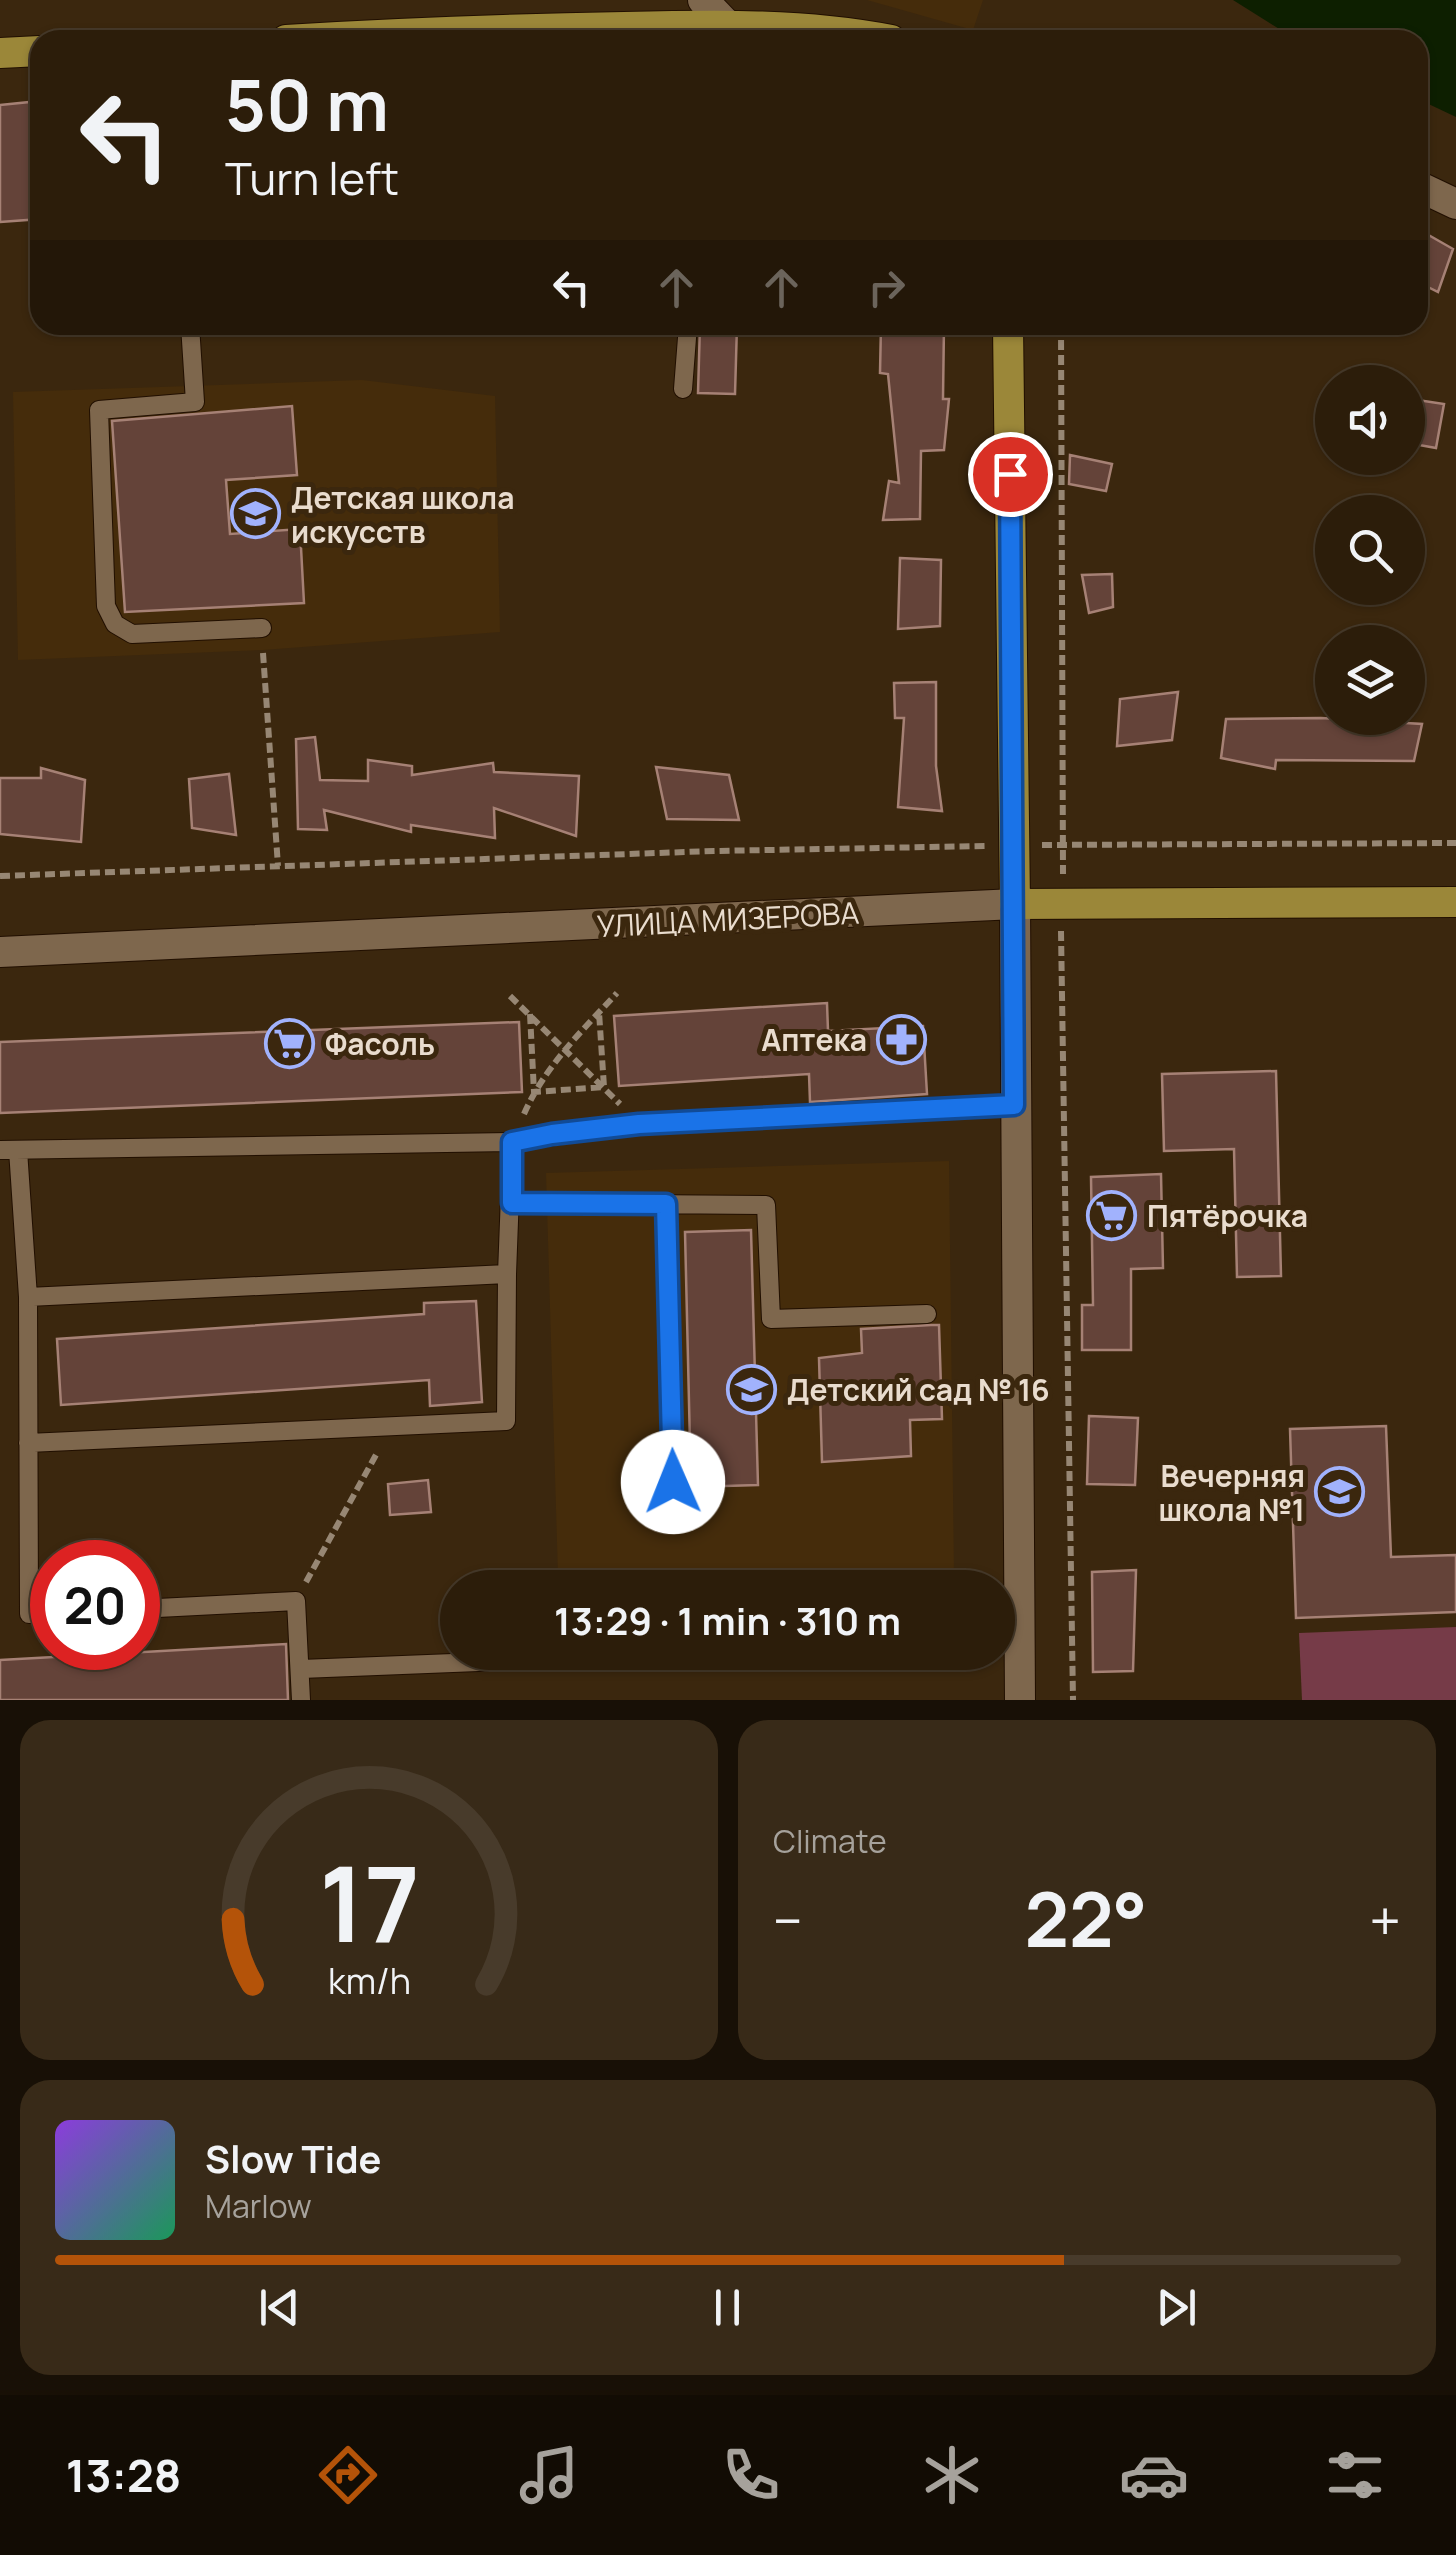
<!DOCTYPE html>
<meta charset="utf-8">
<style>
body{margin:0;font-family:Manrope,sans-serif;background:#382a18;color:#f1f3f6;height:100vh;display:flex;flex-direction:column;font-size:38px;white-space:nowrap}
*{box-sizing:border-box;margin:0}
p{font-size:32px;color:#a6a29c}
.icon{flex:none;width:55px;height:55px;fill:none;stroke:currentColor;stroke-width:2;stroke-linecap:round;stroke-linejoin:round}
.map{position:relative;height:1700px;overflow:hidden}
.sheet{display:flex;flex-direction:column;gap:20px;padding:20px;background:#181006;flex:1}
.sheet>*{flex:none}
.top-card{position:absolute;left:30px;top:30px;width:1398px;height:305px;border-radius:30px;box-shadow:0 2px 8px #0004,0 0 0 2px #483b2b;background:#2c1d0a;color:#f1f3f6;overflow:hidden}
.fabs{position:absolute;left:1315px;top:365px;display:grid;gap:20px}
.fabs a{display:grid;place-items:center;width:110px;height:110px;border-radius:50%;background:#2c1d0a;box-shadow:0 2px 8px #0004,0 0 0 2px #483b2b;font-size:50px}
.speed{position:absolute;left:30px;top:1540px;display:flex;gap:20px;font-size:50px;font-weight:700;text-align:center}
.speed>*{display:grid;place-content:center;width:130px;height:130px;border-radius:50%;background:#2c1d0a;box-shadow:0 2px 8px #0004,0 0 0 2px #483b2b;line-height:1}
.speed .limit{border:15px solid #d22;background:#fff;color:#111}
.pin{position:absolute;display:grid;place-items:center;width:85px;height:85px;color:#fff;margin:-42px;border:5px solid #fff;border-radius:50%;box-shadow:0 2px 10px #0007}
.me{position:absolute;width:110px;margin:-55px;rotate:359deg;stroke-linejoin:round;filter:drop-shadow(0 0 8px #0008)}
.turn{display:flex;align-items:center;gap:35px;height:210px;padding:0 30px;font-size:45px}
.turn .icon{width:130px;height:130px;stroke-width:2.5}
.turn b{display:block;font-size:70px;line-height:85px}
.lanes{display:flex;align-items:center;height:95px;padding:0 30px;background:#0003;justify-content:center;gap:50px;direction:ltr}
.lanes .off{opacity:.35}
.big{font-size:75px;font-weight:700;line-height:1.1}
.sheet .tile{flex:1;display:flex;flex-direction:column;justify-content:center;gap:15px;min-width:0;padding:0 35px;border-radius:30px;background:#382a18}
.sheet .dial{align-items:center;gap:0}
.dial svg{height:260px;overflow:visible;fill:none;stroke:#483b2b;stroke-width:7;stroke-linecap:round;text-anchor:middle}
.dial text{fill:#f1f3f6;stroke:none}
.song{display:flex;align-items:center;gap:30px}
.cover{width:120px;height:120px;border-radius:15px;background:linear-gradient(135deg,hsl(270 70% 55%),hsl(150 70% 35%))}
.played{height:10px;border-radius:5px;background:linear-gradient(90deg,#b45309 75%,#483b2b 75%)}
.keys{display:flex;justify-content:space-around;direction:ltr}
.heat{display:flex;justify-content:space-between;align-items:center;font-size:55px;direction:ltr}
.sheet .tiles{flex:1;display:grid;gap:20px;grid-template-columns:1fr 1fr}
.tile:last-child{grid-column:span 2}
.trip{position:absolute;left:440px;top:1570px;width:575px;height:100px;border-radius:50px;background:#2c1d0a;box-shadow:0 2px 8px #0004,0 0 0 2px #483b2b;font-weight:700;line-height:100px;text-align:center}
.dock{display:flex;height:160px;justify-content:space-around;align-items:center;background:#120c04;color:#a6a29c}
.dock .icon{width:70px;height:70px}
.dock .active{color:#b45309}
.dock b{font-size:45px;color:#f1f3f6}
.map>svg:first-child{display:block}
.built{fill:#452c0b}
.forest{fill:#763b48}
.water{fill:#0d1f00}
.building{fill:#644339;stroke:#a68175;stroke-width:2.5}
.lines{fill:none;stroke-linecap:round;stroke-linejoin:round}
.lane-casing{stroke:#210f00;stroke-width:20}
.street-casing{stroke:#210f00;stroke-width:32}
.secondary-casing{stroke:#210f00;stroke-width:32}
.primary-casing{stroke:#210f00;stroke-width:32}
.path{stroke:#978774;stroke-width:6;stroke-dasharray:10 5;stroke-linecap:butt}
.lane{stroke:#7e674d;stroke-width:18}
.street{stroke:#7e674d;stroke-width:30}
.secondary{stroke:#7e674d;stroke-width:30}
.primary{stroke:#9b8739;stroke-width:30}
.route-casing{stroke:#114b97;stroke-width:25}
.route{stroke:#1a73e8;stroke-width:18}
.labels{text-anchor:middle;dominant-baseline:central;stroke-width:10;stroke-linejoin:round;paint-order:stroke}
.poi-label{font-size:30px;font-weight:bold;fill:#e9dcce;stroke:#3b270e;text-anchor:start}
.street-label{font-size:30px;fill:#e9dcce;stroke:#3b270e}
</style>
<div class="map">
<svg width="1456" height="1700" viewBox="0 0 1456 1700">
<rect width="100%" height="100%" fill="#3b270e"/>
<path class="built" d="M867,0h116l-10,30z
M362,380l133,16 5,236 -237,18 -245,10 -5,-268z
M949,1161l5,414h-396l-12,-402z"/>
<path class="forest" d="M1456,1627v73h-154l-3,-67z"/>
<path class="water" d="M1233,0h223v117l-38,-18v-59h-121z"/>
<path class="building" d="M40,101v118l-40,3v-117z
M1418,229l35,20 -15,43 -20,-10z
M700,325h37l-2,69 -37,-1z
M881,325h63l-1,74h6l-5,51 -23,1 -1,68 -37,1 6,-39 10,2 -11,-109 -8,-1z
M1411,399l33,5 -8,44 -28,-5z
M292,406l5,69 -71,5 4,54 70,-5 4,74 -179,9 -13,-191z
M1070,455l42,9 -6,27 -37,-7z
M900,558l41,2 -1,66 -42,3z
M1112,574l1,33 -24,6 -7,-38z
M936,682v84l6,45 -44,-4 6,-89h-9l-1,-35z
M1178,692l-6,48 -55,6 3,-47z
M1321,718l101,6 -8,37 -138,-1 -1,9 -54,-11 5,-39z
M315,737l5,43 48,1v-21l44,6v9l81,-12 1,9 85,4 -3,60 -82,-28 1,30 -84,-13v7l-87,-22 3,20 -29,-1 -2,-90z
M656,767l73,8 10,45 -72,-1z
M41,768l44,12 -4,62 -81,-8v-56h41z
M229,774l7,61 -44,-7 -3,-49z
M827,1003l1,28 95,-5 4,68 -117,8 -1,-28 -190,12 -5,-70z
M519,1022l3,70 -522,21v-71z
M1276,1071l5,205 -44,1 -3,-128 -70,2 -2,-77z
M1161,1174l2,94 -32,1v81h-49v-45h11l-2,-128z
M751,1230l7,255 -67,2 -6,-255z
M476,1301l6,101 -52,4 -1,-26 -368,25 -4,-66 367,-25v-11z
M931,1325h8l3,94 -32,1 1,36 -89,6 -3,-104 43,-5 -1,-24z
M1089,1416l49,2 -3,67 -48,-1z
M1386,1426l5,131 65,-2v57l-160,6 -6,-189z
M428,1480l3,32 -41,3 -2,-31z
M1136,1570l-3,101 -40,1 -1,-100z
M286,1644l2,56h-288v-40z"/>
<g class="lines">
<defs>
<path id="lane" d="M190,325l5,77 -96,8 7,196 9,18 17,10 130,-6
M683,389l5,-64
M0,1150l512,-8 127,-18 375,-19
M18,1150l10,147 1,317 23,-1
M511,1203l255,2 5,114 156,-5
M665,1204l8,278
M507,1274l5,-132
M28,1297l479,-23 -1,147 -478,22
M138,1609l158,-8 5,99
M301,1669l433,-17"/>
<path id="street" d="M703,0l24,25
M1418,186l38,18"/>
<path id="secondary" d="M0,952l1015,-48 5,796"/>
<path id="primary" d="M286,40c113,-7 225,-11 338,-13 88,-2 180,-4 267,13
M0,53l40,-2
M1008,325l7,579 441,-2"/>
</defs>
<use href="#lane" class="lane-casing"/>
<use href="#street" class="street-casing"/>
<use href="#secondary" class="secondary-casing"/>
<use href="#primary" class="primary-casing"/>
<path class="path" d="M1061,325l2,549
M263,653l15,213
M1042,845l414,-2
M0,876l714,-25 271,-5
M1061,931l12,769
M510,996l110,108
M530,1014l4,78 70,-5 -5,-75
M524,1114c21,-48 58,-83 93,-121
M306,1582l71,-129"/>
<use href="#lane" class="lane"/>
<use href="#street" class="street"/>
<use href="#secondary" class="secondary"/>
<use href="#primary" class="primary"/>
</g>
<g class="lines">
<defs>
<path id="route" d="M673,1482l-7,-278 -154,-1v-61l40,-8 87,-10 375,-19 -4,-631"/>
</defs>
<use href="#route" class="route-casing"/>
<use href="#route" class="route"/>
</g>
<defs>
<symbol id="school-ring" viewBox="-11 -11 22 22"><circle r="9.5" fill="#3b270e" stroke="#a1b2fd" stroke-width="1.5"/><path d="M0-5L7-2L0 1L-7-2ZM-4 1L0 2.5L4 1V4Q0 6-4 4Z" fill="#a1b2fd"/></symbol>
<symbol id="pharmacy-ring" viewBox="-11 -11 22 22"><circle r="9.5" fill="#3b270e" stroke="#a1b2fd" stroke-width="1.5"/><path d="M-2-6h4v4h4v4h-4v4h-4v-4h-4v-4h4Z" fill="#a1b2fd"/></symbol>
<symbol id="supermarket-ring" viewBox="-11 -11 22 22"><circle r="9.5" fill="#3b270e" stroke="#a1b2fd" stroke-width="1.5"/><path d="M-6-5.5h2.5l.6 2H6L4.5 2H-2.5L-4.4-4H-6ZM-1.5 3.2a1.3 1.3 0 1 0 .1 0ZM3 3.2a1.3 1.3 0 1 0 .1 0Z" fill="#a1b2fd"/></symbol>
</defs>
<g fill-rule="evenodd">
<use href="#school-ring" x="228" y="486" width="55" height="55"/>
<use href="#pharmacy-ring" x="874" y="1012" width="55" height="55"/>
<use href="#supermarket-ring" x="262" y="1016" width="55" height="55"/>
<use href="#supermarket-ring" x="1084" y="1188" width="55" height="55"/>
<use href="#school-ring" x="724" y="1362" width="55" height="55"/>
<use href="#school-ring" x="1312" y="1464" width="55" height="55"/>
</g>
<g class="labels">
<g class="poi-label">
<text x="291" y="497">Детская школа<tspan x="291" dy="34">искусств</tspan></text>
<text x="867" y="1039" text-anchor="end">Аптека</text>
<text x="325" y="1043">Фасоль</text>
<text x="1147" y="1215">Пятёрочка</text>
<text x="787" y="1389">Детский сад № 16</text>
<text x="1305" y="1475" text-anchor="end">Вечерняя<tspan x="1305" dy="34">школа №1</tspan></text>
</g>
<g class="street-label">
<text transform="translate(728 919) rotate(-3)">УЛИЦА МИЗЕРОВА</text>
</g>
</g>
</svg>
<div class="fabs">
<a><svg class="icon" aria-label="sound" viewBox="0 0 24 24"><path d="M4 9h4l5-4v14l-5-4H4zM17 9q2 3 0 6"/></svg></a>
<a><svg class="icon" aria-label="search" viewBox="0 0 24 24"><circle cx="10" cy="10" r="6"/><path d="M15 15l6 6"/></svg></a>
<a><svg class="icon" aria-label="layers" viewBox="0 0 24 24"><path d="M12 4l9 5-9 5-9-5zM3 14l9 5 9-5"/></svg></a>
</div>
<div class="speed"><div class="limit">20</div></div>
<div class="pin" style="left:1010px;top:474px;background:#d93025"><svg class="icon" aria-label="arrive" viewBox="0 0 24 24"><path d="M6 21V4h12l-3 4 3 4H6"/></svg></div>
<svg class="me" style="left:673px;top:1482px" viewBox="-20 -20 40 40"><circle r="19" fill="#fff"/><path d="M0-13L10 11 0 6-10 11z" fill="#1a73e8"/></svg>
<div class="trip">13:29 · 1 min · 310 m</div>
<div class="top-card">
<div class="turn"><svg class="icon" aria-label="left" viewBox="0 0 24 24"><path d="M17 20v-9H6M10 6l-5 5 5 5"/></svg><div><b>50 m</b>Turn left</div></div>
<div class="lanes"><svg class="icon" aria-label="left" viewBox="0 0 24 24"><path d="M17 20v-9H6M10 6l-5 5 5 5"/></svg><svg class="icon off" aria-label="ahead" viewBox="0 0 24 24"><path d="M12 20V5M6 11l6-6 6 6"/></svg><svg class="icon off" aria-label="ahead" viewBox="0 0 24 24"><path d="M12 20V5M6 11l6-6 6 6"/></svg><svg class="icon off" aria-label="right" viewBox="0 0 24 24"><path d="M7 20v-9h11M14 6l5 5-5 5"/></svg></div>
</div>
</div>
<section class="sheet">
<div class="tiles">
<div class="tile dial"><svg viewBox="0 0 100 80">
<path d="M14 69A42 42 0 1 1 86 69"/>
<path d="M14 69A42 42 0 0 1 8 49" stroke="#b45309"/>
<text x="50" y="56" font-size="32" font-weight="700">17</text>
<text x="50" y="72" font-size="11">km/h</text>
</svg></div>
<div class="tile"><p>Climate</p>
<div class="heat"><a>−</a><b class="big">22°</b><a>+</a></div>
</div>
<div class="tile">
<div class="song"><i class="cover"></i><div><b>Slow Tide</b><p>Marlow</p></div></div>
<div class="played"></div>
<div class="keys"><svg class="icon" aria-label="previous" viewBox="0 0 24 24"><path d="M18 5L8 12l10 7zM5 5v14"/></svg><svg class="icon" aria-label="pause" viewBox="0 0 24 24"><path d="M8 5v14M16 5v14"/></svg><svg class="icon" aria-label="next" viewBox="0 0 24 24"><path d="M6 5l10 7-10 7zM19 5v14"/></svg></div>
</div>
</div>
</section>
<nav class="dock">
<b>13:28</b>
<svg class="icon active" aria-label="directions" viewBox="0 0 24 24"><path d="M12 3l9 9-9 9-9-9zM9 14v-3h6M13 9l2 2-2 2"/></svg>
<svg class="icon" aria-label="music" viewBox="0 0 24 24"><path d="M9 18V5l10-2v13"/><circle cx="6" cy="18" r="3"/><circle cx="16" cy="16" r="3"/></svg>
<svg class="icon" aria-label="phone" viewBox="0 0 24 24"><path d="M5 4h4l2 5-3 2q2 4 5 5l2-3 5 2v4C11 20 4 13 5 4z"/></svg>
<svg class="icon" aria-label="climate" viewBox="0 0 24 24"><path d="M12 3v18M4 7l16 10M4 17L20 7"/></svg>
<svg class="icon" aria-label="car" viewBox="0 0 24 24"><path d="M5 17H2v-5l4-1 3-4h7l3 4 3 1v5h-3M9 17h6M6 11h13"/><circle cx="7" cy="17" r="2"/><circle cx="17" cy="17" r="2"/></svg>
<svg class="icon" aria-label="filters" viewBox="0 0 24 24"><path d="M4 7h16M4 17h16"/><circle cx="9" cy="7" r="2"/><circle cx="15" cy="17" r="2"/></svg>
</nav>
